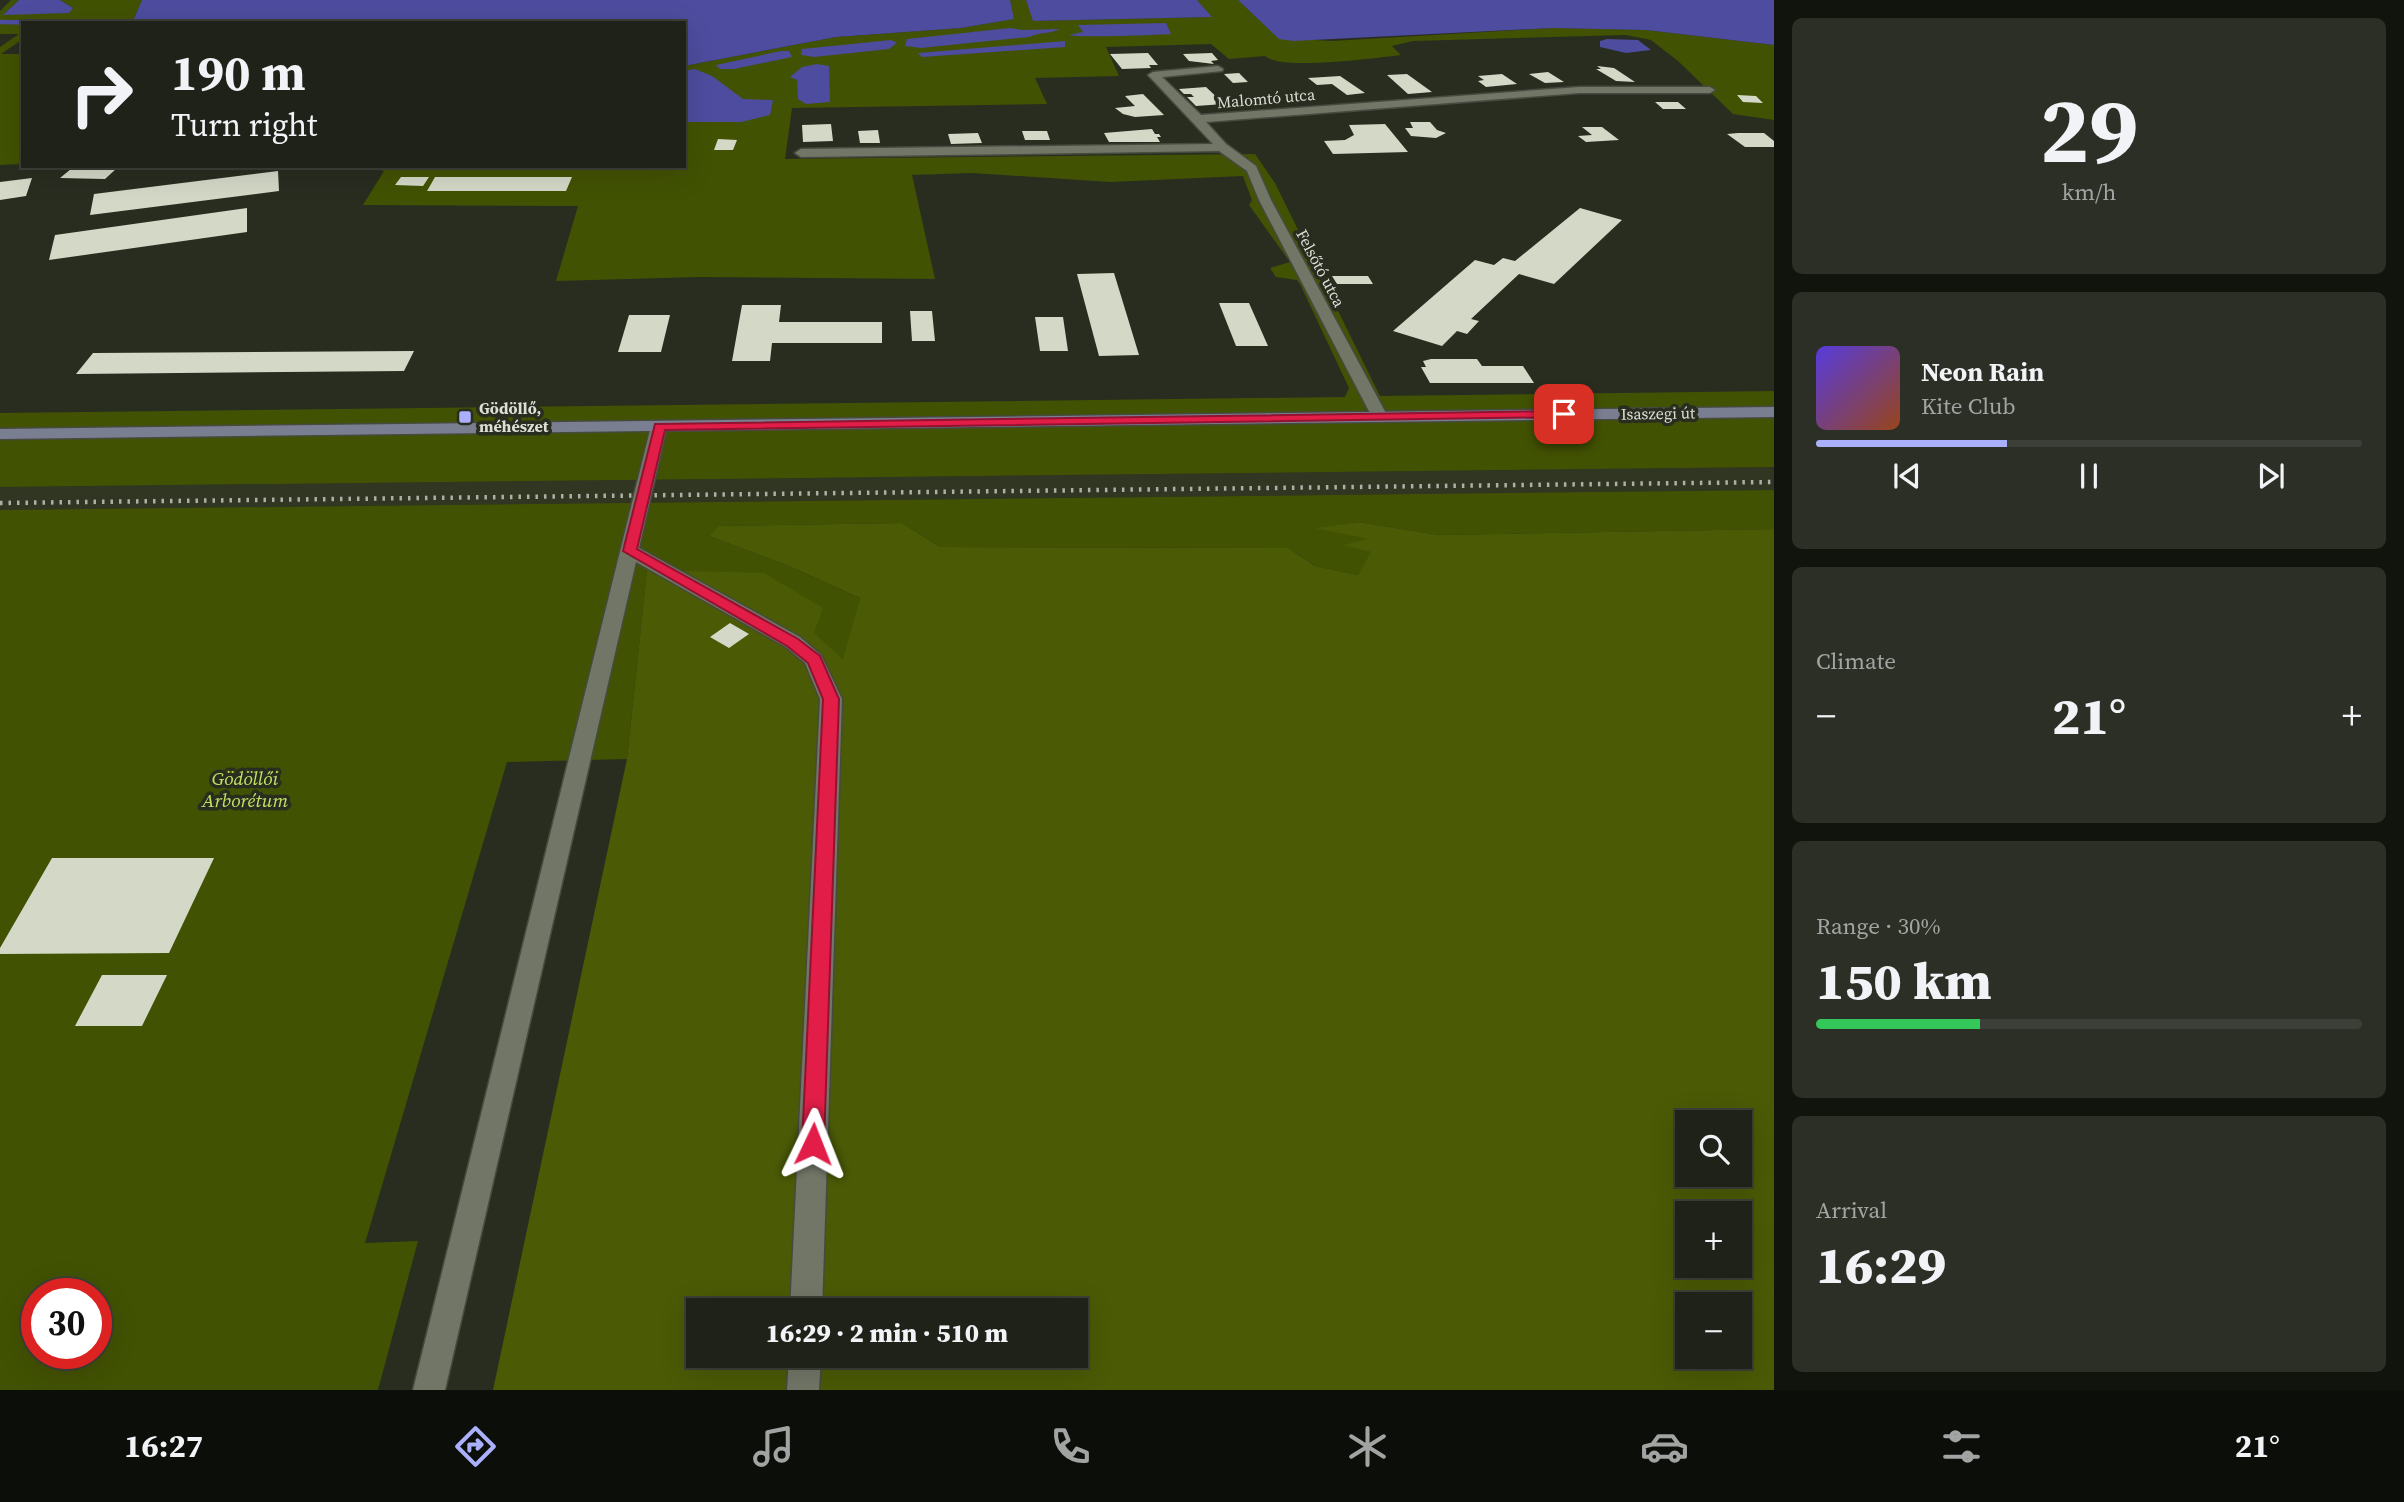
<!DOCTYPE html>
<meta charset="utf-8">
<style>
body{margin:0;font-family:"Source Serif 4",serif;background:#2c2f25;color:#f1f3f6;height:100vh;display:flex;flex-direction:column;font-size:26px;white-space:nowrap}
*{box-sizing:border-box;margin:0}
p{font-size:23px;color:#a1a4a2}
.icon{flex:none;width:38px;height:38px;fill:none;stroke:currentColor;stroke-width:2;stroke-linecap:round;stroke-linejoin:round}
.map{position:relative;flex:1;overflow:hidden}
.panel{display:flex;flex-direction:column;gap:18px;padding:18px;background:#11130d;width:630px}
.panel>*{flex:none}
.guide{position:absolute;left:21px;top:21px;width:665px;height:147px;border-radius:0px;box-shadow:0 7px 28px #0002,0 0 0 2px #3c3f37;background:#1f2218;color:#f1f3f6;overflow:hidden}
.tools{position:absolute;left:1675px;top:1110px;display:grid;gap:14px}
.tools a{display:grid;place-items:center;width:77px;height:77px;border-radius:0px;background:#1f2218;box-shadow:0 7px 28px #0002,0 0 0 2px #3c3f37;font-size:35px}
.speed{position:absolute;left:21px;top:1278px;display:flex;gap:14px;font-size:35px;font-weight:700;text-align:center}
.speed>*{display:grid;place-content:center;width:91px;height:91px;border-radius:50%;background:#1f2218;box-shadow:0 7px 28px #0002,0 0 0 2px #3c3f37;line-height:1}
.speed .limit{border:10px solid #d22;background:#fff;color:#111}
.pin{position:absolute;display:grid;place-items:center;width:60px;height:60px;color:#fff;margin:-30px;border-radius:14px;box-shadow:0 4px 10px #0006}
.me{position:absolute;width:77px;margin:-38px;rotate:2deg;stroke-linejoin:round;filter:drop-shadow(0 0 5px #0008)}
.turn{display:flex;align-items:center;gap:24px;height:147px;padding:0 35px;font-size:32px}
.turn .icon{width:91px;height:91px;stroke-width:2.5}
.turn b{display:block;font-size:49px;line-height:60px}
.big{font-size:52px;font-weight:800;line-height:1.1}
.panel .card{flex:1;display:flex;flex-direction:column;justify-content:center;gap:10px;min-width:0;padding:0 24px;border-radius:10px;background:#2c2f25}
.panel .dial{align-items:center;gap:0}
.dial b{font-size:91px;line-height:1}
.song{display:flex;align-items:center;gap:21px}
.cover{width:84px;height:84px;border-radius:10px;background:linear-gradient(135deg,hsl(250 70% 55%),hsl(20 70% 35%))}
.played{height:7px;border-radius:4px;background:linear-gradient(90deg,#aab0fb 35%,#3c3f37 35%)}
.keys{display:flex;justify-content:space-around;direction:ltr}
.heat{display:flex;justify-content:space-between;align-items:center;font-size:38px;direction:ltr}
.charge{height:10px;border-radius:5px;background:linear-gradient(90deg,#34c759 30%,#3c3f37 0)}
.trip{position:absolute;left:686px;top:1298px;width:402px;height:70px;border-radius:0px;background:#1f2218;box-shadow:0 7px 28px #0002,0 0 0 2px #3c3f37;font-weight:800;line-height:70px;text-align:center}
.tabs{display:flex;height:112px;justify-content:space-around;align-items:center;background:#0c0e0a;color:#a1a4a2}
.tabs .icon{width:49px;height:49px}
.tabs .current{color:#aab0fb}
.tabs b{font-size:32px;color:#f1f3f6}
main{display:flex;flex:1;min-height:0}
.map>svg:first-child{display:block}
.built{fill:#313623}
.green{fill:#425203;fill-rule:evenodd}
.forest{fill:#4a5a05;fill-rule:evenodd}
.water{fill:#4d4c9e}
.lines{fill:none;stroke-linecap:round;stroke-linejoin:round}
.stream{stroke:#4d4c9e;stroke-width:4.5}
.building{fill:#d3d8c7}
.street-casing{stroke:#474a3e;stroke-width:3}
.secondary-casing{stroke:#474a3e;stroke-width:3}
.street{fill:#717667;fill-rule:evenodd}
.secondary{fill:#7a7e91;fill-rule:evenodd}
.rail{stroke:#adb0a6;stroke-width:4.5;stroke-dasharray:2.5 6;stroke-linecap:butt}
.route{fill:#e11d48;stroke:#92132f;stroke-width:2}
.poi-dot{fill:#aab0fb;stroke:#292d20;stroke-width:2.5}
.labels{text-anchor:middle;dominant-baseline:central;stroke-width:7;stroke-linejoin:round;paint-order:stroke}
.far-street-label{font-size:16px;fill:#dcdfd6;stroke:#292d20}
.far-poi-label{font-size:16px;font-weight:bold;fill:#dcdfd6;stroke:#292d20;text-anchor:start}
.park-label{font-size:19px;font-style:italic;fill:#c2e261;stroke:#292d20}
</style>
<main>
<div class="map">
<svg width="1774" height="1390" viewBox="0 0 1774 1390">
<rect width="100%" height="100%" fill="#292d20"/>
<path class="built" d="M1774,467v23l-1774,20v-23z"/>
<path class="green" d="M11,0h8l-15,14 69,-6 -13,-8h82l-10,23h-109v16l-22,15h22v110l-23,1v-118l19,-13h-19v-23z
M1010,0h16l8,21 177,-4 -14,-17h41l41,38 53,3 220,-13 52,1 42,1 128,15v75l-41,-6 -55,-53 -27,-21 -25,-5 -213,6 -21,5 9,9c-26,3 -119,16 -136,1l-36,3 -18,-15 -105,3 13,29 -84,2 12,26 -255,4 -7,51 470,-5 20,29 105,213 394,-5v76l-1774,20v-74l1345,-16 4,-9 -49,-104 -3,-4 -21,-3 -6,-9 20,-6 -41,-57 3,-5 -9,-24 -133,6 -138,-9 -60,2 23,104 -236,-2 -143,4 22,-75 -215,-1 21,-34 -18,-5h318v-100l152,-29 125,-9 52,-9z
M1774,490v39l-335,6 -81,-13 -41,6 55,11 -28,6 28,7 -14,23 -43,-9 -27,-18 -348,-1 -38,-24 -184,3 -9,10 82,31 69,31 -16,62 -31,-27 -166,-62 -20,188 -120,3 -142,481 53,-2 -40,149h-378v-880zM37,1293h59v60h-59z"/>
<path class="forest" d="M1358,522l81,13 335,-6v861h-1281l134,-631 20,-189 117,3 59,35 -9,25 29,26 17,-61 -69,-31 -82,-31 9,-10 184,-3 38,24 348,1 27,18 43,9 13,-23 -29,-7 27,-6 -55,-11zM1687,1122h53v52h-53zM1687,1213h53v52h-53zM1687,1304h53v52h-53zM698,1311h378v45h-378z"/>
<path class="water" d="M19,0h41l13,8 -4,5 -66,2z
M142,0h868l4,19 -53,9 -125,9 -152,29v-43h-552z
M1026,0h171l15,17 -179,4z
M1238,0h536v45l-128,-15 -94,-2 -259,13 -14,-2z
M1166,23l5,11c-15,1 -96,4 -102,1l14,-3 -5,-7z
M1010,28l12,2 38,-1c-10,5 -20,3 -31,8l-108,11 -16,-2 2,-7z
M1607,39l31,1 13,10 -25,3 -26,-6v-6z
M891,40l6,3 -8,6 -75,8 -13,-2 1,-6z
M1065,41v6l-143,10 -4,-4z
M781,51h8l3,6 -58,12h-14l-4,-4z
M817,64l12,2 1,36 -24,2 -8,-5 -1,-19 -7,-3 12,-10z
M695,69l17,7 31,23 30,1 -3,15 -29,7h-57v-51z"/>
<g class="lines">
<path class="stream" d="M0,22l65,1"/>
</g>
<path class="building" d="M1148,53l10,12h-9l2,3 -29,1 -12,-15z
M1212,53l6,7 -7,1 3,3 -25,-3 -6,-7z
M1597,66l17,2 21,14 -19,-1 -20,-12h5z
M1548,72l16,10 -19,1 -16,-9z
M1239,73l9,9 -15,1 -9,-9z
M1407,74l25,18 -24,2 -21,-19z
M1502,74l15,10 -31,3 -8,-6 6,-1 -6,-4z
M1340,76l25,17 -18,2 -15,-11 -15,1 -9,-7z
M1206,87l18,17 -28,2 -9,-9h7l-3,-3h-7l-5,-5z
M1143,94l21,21 -29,2 -12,-3 -8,-6 20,-2 -10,-10z
M1737,95l19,1 7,7 -20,-1z
M1655,102h23l8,7h-23z
M1410,122h20l7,8 9,3 -10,5 -25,-2 -6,-8h8z
M831,124l2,17 -30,1 -1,-17z
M1385,124l23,28 -75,2 -9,-13 21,-1 9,-5 -5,-10z
M1582,127h20l17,13 -33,2 -8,-6 14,-1z
M1152,129l3,5h4l2,3h-4l3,5h-51l-5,-9z
M878,130l2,13h-20l-2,-12z
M1022,131h25l3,9h-25z
M978,133l4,10 -31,1 -3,-10z
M1738,133h26l10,8v6h-29l-18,-13z
M718,139l19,1 -4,10h-19z
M71,169h45l-11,10 -45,-1z
M278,171l1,20 -189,24 4,-21z
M401,177h28l-6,9 -28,-1z
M435,177h137l-6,14h-139z
M32,178l-6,18 -26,4v-18z
M247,208v24l-198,28 6,-25z
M1580,208l42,12 -68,64 -35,-10 -48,45 8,2 -12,13 -10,-3 -15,15 -49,-15 82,-71 19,5 9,-7 12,3z
M1114,273l25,82 -40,1 -22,-82z
M1332,276h36l5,8h-36z
M1219,303h30l19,43h-32z
M742,305h39l-2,17h103v21h-110l-2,18h-38z
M910,311h22l3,30h-23z
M629,315h41l-9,37h-43z
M1035,317h28l5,34h-28z
M414,351l-10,20 -328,3 17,-21z
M1431,359h46l5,7h41l11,17h-104l-9,-16h5l-3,-6z
M730,623l19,11 -20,14 -19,-11z
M52,858h162l-45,95 -169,1v-6z
M102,975h65l-25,51h-67z"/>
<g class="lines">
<defs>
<path id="street" d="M1218,66l5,3 -1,2 -60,6 39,38 378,-28h131l5,3 -5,3h-131l-373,29 20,22 30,22 15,34 117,217 -8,5 -8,-5 -113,-217 -12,-29 -28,-20 -418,6 -6,-4 6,-4 412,-5 -65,-69 5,-3z
M659,421l8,5 -28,122 161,89 21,18 21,44 -20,612h-32l30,-612 -15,-36 -19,-16 -150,-85 -191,828h-32l238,-964z
M789,1356h32l-2,34h-32z"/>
<path id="secondary" d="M1774,407v10l-1774,22v-10z"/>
</defs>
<use href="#street" class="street-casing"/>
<use href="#secondary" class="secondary-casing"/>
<use href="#street" class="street"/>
<use href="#secondary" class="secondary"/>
<path class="rail" d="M0,503l1774,-21"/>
</g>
<path class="route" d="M1564,411l4,1v5l-903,13 -28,119 161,90 22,17 19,43 -15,445 -3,7 -8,3 -8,-3 -3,-7 21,-445 -15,-36 -21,-17 -164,-95 32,-127z"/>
<rect class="poi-dot" x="458" y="410" width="14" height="14" rx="3.5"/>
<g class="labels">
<g class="far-street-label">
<text transform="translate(1266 98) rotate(-5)">Malomtó utca</text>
<text transform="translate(1321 268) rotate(62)">Felsőtó utca</text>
<text transform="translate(1658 413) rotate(-1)">Isaszegi út</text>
</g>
<g class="far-poi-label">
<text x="479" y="408">Gödöllő,<tspan x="479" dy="18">méhészet</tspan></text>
</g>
<g class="park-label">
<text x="245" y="778">Gödöllői<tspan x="245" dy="22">Arborétum</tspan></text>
</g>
</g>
</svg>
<div class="tools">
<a><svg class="icon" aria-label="search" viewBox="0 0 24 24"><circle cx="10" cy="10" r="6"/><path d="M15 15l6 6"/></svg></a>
<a>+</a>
<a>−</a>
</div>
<div class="speed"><div class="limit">30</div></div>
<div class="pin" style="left:1564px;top:414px;background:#d93025"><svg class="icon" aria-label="arrive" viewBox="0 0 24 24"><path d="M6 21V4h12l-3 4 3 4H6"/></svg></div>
<svg class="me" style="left:813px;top:1144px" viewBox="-20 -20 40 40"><path d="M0-17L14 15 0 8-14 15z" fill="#e11d48" stroke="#fff" stroke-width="4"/></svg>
<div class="trip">16:29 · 2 min · 510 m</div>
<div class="guide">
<div class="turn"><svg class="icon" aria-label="right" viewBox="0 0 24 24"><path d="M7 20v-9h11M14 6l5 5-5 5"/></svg><div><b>190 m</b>Turn right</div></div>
</div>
</div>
<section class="panel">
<div class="card dial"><b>29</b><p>km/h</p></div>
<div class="card">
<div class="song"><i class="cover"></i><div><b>Neon Rain</b><p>Kite Club</p></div></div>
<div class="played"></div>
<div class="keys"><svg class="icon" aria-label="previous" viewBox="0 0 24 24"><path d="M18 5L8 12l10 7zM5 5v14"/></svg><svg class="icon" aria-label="pause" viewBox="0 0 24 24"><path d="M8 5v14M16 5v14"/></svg><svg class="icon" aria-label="next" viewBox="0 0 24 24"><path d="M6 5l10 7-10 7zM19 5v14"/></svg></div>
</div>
<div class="card"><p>Climate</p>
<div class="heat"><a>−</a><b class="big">21°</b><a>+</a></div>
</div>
<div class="card"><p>Range · 30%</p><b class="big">150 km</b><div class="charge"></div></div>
<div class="card"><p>Arrival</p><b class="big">16:29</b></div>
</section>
</main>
<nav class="tabs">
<b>16:27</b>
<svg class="icon current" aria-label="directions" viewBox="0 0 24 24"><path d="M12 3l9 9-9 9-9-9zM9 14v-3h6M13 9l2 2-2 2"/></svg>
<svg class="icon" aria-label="music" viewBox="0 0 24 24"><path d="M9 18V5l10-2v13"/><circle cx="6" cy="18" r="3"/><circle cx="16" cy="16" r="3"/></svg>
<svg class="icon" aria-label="phone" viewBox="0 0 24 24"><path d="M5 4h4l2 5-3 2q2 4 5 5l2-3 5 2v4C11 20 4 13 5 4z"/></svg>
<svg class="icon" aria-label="climate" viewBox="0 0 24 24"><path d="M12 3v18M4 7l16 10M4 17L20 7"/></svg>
<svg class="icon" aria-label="car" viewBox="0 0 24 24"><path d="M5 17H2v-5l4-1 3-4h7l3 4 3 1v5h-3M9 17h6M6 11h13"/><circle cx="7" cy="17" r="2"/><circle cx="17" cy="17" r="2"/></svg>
<svg class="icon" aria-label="filters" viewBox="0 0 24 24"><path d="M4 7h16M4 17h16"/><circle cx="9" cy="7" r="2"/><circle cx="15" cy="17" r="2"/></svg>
<b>21°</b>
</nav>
